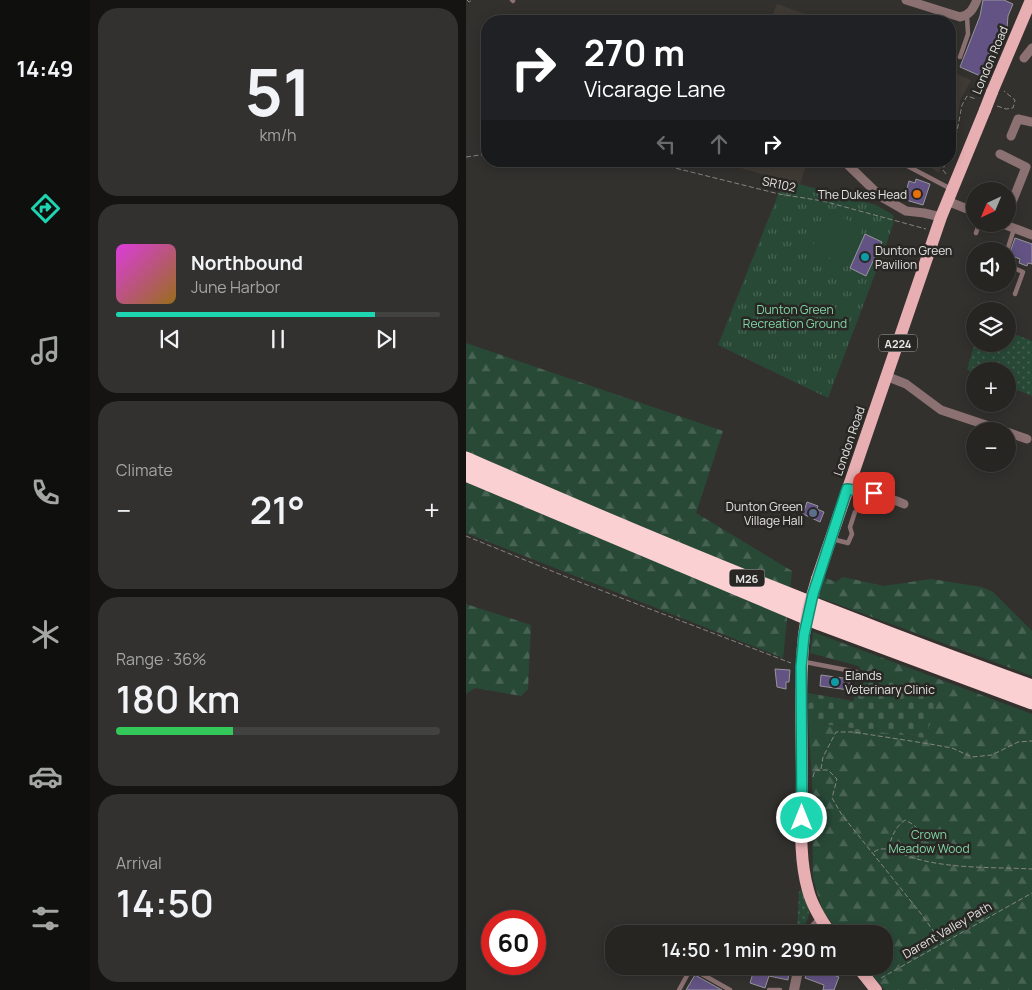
<!DOCTYPE html>
<meta charset="utf-8">
<style>
body{margin:0;font-family:Manrope,sans-serif;background:#32312f;color:#f1f3f6;height:100vh;display:flex;flex-direction:column;font-size:19px;white-space:nowrap}
*{box-sizing:border-box;margin:0}
p{font-size:16px;color:#a4a5a5}
.icon{flex:none;width:28px;height:28px;fill:none;stroke:currentColor;stroke-width:2;stroke-linecap:round;stroke-linejoin:round}
.map{position:relative;flex:1;overflow:hidden}
.panel{display:flex;flex-direction:column;gap:8px;padding:8px;background:#151413;width:376px}
.panel>*{flex:none}
.banner{position:absolute;left:15px;top:15px;width:475px;height:152px;border-radius:20px;box-shadow:0 2px 12px #0003,0 0 0 1px #424240;background:#202124;color:#fff;overflow:hidden}
.needle{width:32px;rotate:224deg}
.buttons{position:absolute;left:500px;top:182px;display:grid;gap:10px}
.buttons a{display:grid;place-items:center;width:50px;height:50px;border-radius:50%;background:#262522;box-shadow:0 2px 12px #0003,0 0 0 1px #424240;font-size:25px}
.speed{position:absolute;left:15px;top:910px;display:flex;gap:10px;font-size:25px;font-weight:700;text-align:center}
.speed>*{display:grid;place-content:center;width:65px;height:65px;border-radius:50%;background:#262522;box-shadow:0 2px 12px #0003,0 0 0 1px #424240;line-height:1}
.speed .limit{border:8px solid #d22;background:#fff;color:#111}
.pin{position:absolute;display:grid;place-items:center;width:42px;height:42px;color:#fff;margin:-21px;border-radius:10px;box-shadow:0 2px 8px #0006}
.me{position:absolute;width:55px;margin:-28px;rotate:0deg;stroke-linejoin:round;filter:drop-shadow(0 0 4px #0008)}
.turn{display:flex;align-items:center;gap:18px;height:105px;padding:0 20px;font-size:22px}
.turn .icon{width:65px;height:65px;stroke-width:2.5}
.turn b{display:block;font-size:35px;line-height:42px}
.lanes{display:flex;align-items:center;height:48px;padding:0 20px;background:#0003;justify-content:center;gap:25px;direction:ltr}
.lanes .off{opacity:.35}
.big{font-size:38px;font-weight:600;line-height:1.1}
.panel .tile{flex:1;display:flex;flex-direction:column;justify-content:center;gap:8px;min-width:0;padding:0 18px;border-radius:20px;background:#32312f}
.panel .dial{align-items:center;gap:0}
.dial b{font-size:65px;line-height:1}
.song{display:flex;align-items:center;gap:15px}
.cover{width:60px;height:60px;border-radius:8px;background:linear-gradient(135deg,hsl(300 70% 55%),hsl(40 70% 35%))}
.played{height:5px;border-radius:2px;background:linear-gradient(90deg,#1dd5b1 80%,#424240 80%)}
.keys{display:flex;justify-content:space-around;direction:ltr}
.heat{display:flex;justify-content:space-between;align-items:center;font-size:28px;direction:ltr}
.charge{height:8px;border-radius:4px;background:linear-gradient(90deg,#34c759 36%,#424240 0)}
.trip{position:absolute;left:139px;top:925px;width:288px;height:50px;border-radius:20px;background:#262522;box-shadow:0 2px 12px #0003,0 0 0 1px #424240;font-weight:600;line-height:50px;text-align:center}
main{display:flex;flex:1;min-height:0}
.menu{display:flex;flex-direction:column;width:90px;justify-content:space-around;align-items:center;background:#0f0f0e;color:#a4a5a5}
.menu .icon{width:35px;height:35px}
.menu .current{color:#1dd5b1}
.menu b{font-size:22px;color:#f1f3f6}
.map>svg:first-child{display:block}
.built{fill:#403a34}
.grass{fill:url(#grass-dots)}
.forest{fill:url(#forest-firs)}
.cemetery{fill:url(#cemetery-stones)}
.park{fill:url(#park-tufts)}
.pitch{fill:#294937}
.building{fill:#635384;stroke:#979699}
.lines{fill:none;stroke-linecap:round;stroke-linejoin:round}
.path{stroke:#858481;stroke-width:1;stroke-dasharray:5 2.5;stroke-linecap:butt}
.service{stroke:#8c7172;stroke-width:4.5}
.minor{stroke:#8c7172;stroke-width:9}
.tertiary{stroke:#8c7172;stroke-width:10}
.primary{stroke:#e8afb3;stroke-width:12}
.motorway{stroke:#fad0d2;stroke-width:15}
.primary-bridge{stroke:#e8afb3;stroke-width:12}
.route-casing{stroke:#138a73;stroke-width:12}
.route{stroke:#1dd5b1;stroke-width:9}
.food-dot{fill:#e8710a;stroke:#292724;stroke-width:2}
.culture-dot{fill:#0f9aa8;stroke:#292724;stroke-width:2}
.service-dot{fill:#5c6f8a;stroke:#292724;stroke-width:2}
.labels{text-anchor:middle;dominant-baseline:central;stroke-width:5;stroke-linejoin:round;paint-order:stroke}
.shield{fill:#292724;stroke:#adaba9;stroke-width:1}
.shield-label{font-size:11px;font-weight:bold;fill:#e5e4e2}
.street-label{font-size:12px;fill:#e5e4e2;stroke:#292724}
.poi-label{font-size:12px;fill:#e5e4e2;stroke:#292724;text-anchor:end}
.park-label{font-size:12px;fill:#82d7a8;stroke:#292724}
</style>
<main>
<nav class="menu">
<b>14:49</b>
<svg class="icon current" aria-label="directions" viewBox="0 0 24 24"><path d="M12 3l9 9-9 9-9-9zM9 14v-3h6M13 9l2 2-2 2"/></svg>
<svg class="icon" aria-label="music" viewBox="0 0 24 24"><path d="M9 18V5l10-2v13"/><circle cx="6" cy="18" r="3"/><circle cx="16" cy="16" r="3"/></svg>
<svg class="icon" aria-label="phone" viewBox="0 0 24 24"><path d="M5 4h4l2 5-3 2q2 4 5 5l2-3 5 2v4C11 20 4 13 5 4z"/></svg>
<svg class="icon" aria-label="climate" viewBox="0 0 24 24"><path d="M12 3v18M4 7l16 10M4 17L20 7"/></svg>
<svg class="icon" aria-label="car" viewBox="0 0 24 24"><path d="M5 17H2v-5l4-1 3-4h7l3 4 3 1v5h-3M9 17h6M6 11h13"/><circle cx="7" cy="17" r="2"/><circle cx="17" cy="17" r="2"/></svg>
<svg class="icon" aria-label="filters" viewBox="0 0 24 24"><path d="M4 7h16M4 17h16"/><circle cx="9" cy="7" r="2"/><circle cx="15" cy="17" r="2"/></svg>
</nav>
<section class="panel">
<div class="tile dial"><b>51</b><p>km/h</p></div>
<div class="tile">
<div class="song"><i class="cover"></i><div><b>Northbound</b><p>June Harbor</p></div></div>
<div class="played"></div>
<div class="keys"><svg class="icon" aria-label="previous" viewBox="0 0 24 24"><path d="M18 5L8 12l10 7zM5 5v14"/></svg><svg class="icon" aria-label="pause" viewBox="0 0 24 24"><path d="M8 5v14M16 5v14"/></svg><svg class="icon" aria-label="next" viewBox="0 0 24 24"><path d="M6 5l10 7-10 7zM19 5v14"/></svg></div>
</div>
<div class="tile"><p>Climate</p>
<div class="heat"><a>−</a><b class="big">21°</b><a>+</a></div>
</div>
<div class="tile"><p>Range · 36%</p><b class="big">180 km</b><div class="charge"></div></div>
<div class="tile"><p>Arrival</p><b class="big">14:50</b></div>
</section>
<div class="map">
<svg width="566" height="990" viewBox="0 0 566 990">
<defs>
<pattern id="grass-dots" width="8" height="8" patternUnits="userSpaceOnUse" patternTransform="scale(1.25)"><rect width="8" height="8" fill="#294937"/><path d="M2 2h.1M6 6h.1" fill="none" stroke="#486354" stroke-width="1.8" stroke-linecap="round"/></pattern>
<pattern id="forest-firs" width="22" height="20" patternUnits="userSpaceOnUse" patternTransform="scale(1.25)"><rect width="22" height="20" fill="#294937"/><path d="M5 1l3.5 6h-7zM16 11l3.5 6h-7z" fill="#486354"/></pattern>
<pattern id="cemetery-stones" width="16" height="16" patternUnits="userSpaceOnUse" patternTransform="scale(1.25)"><rect width="16" height="16" fill="#294937"/><path d="M2 7V4a2 2 0 0 1 4 0v3zM10 15v-3a2 2 0 0 1 4 0v3z" fill="#486354"/></pattern>
<pattern id="park-tufts" width="24" height="20" patternUnits="userSpaceOnUse" patternTransform="scale(1.25)"><rect width="24" height="20" fill="#294937"/><path d="M3 7l-1-3M5 7V3M7 7l1-3M15 17l-1-3M17 17v-4M19 17l1-3" fill="none" stroke="#486354"/></pattern>
</defs>
<rect width="100%" height="100%" fill="#33312e"/>
<path class="built" d="M311,4l48,17h-55z
M484,71l21,9 -11,21 -3,20 -7,21z
M258,161h83l-7,24 -77,-22z
M454,161h23l-4,12z"/>
<path class="grass" d="M541,331l25,10v55l-25,-10v-15h-32v2l-8,-3 7,-24 12,4 2,-6h19z
M336,889c9,22 10,24 -2,45h-3l2,-43z"/>
<path class="forest" d="M0,343l257,88 -27,82 96,58 -9,87 -317,-125z
M357,577l13,5 7,-5 41,9 47,-7 51,8 11,5 39,39v45l-214,-79z
M0,604l65,21 -3,64 -7,7 -46,-8 -9,6z
M347,632l219,82v276h-147l-20,-24h19v-32h-45l-17,-25 -9,-31 -1,-99 -4,-57 117,16 -6,-53 -56,-13 -5,-6 -48,-13z"/>
<path class="cemetery" d="M397,672l56,13 15,10v18l-9,25 -117,-16v-29l45,8z"/>
<path class="park" d="M318,180l92,25 17,10 1,6 -9,27 -57,150 -110,-53z"/>
<path class="pitch" d="M364,211l33,17 -19,37 -33,-16z"/>
<path class="building" d="M517,0h21l9,4 -5,12 -1,13 -22,49 -25,-11 20,-51z
M450,179l14,5 -7,21 -17,-5 3,-11 -2,-1 2,-7 6,2z
M399,234l17,8 -16,34 -16,-8z
M549,238l17,6v20l-4,-1 -1,3 -8,-3 1,-4 -11,-4z
M341,502l11,4 -1,3 7,3 -4,10 -17,-8z
M309,669l15,1 -1,12h-3v7l-9,-2z
M355,675l29,4 -1,11 -29,-4z
M285,966h17l21,5 -1,9 -19,-4 -4,12 -15,-5 3,-10 -4,-1z
M343,966h12l-2,4 20,7 -5,13h-11l1,-5 -19,-7z
M229,975l27,15h-36z"/>
<g class="lines">
<path class="path" d="M1,0l2,2 3,-2
M531,106l9,3 7,-1 2,-8 -11,-9
M484,150l7,-19 5,-26 5,-9 9,3
M0,157l21,-3
M181,161l132,33 44,7 103,28
M480,174l-3,-4 3,-9
M0,536l103,42 222,85
M355,769l2,-12 13,-25h17l77,12 22,4 20,9 20,-2 26,-13 14,-1
M347,777l2,-7h13l9,9 -5,19 10,17 80,100 20,28
M422,849c4,-12 6,-21 17,-29 19,9 21,20 12,39
M408,852c11,-9 30,4 43,7 37,10 77,8 115,10
M415,978l151,-85"/>
<path class="service" d="M46,0l1,1
M494,57l8,-23 -1,-18
M432,161l53,28
M510,233l3,-9
M541,251l7,-22
M541,265l16,7 -8,22
M530,285v-1
M366,539l16,4 4,-9 -2,-7 5,-15
M339,662l52,10
M213,990l12,-22 39,22
M303,990h11"/>
<path class="minor" d="M440,0l54,17c10,-2 13,-8 17,-17
M558,58l8,-10
M545,136l7,-17 14,3
M534,154l26,13 -19,48
M378,161l36,35 26,15 18,2 17,4
M481,201l28,11
M537,224l29,11
M420,376l20,8 35,26 63,21
M541,432l20,7
M381,489c20,5 38,6 57,15"/>
<path class="tertiary" d="M342,934l13,-14
M328,990l5,-24"/>
<path class="primary" d="M526,92l39,-92
M351,579l124,-362 44,-107
M338,635c-5,48 -2,96 -2,145 0,36 -4,75 6,110 4,16 13,30 23,44
M391,966l19,24"/>
<path class="motorway" d="M0,459c186,82 374,159 566,228
M0,474l354,149 212,79"/>
<path class="primary-bridge" d="M519,110l7,-18
M338,635l4,-25 9,-31"/>
</g>
<g class="lines">
<defs>
<path id="route" d="M336,818l-1,-151 3,-32 9,-41 34,-105 27,4"/>
</defs>
<use href="#route" class="route-casing"/>
<use href="#route" class="route"/>
</g>
<circle class="food-dot" cx="451" cy="194" r="5"/>
<g class="culture-dot">
<circle cx="399" cy="257" r="5"/>
<circle cx="369" cy="682" r="5"/>
</g>
<circle class="service-dot" cx="347" cy="513" r="5"/>
<g class="labels">
<g class="shield">
<rect x="413" y="334.5" width="38" height="17" rx="4"/>
<rect x="263.5" y="569.5" width="35" height="17" rx="4"/>
</g>
<g class="shield-label">
<text x="432" y="343">A224</text>
<text x="281" y="578">M26</text>
</g>
<g class="street-label">
<text transform="translate(524 60) rotate(-67)">London Road</text>
<text transform="translate(313 184) rotate(12)">SR102</text>
<text transform="translate(383 441) rotate(-71)">London Road</text>
<text transform="translate(481 930) rotate(-30)">Darent Valley Path</text>
</g>
<g class="poi-label">
<text x="441" y="194">The Dukes Head</text>
<text x="409" y="250" text-anchor="start">Dunton Green<tspan x="409" dy="14">Pavilion</tspan></text>
<text x="337" y="506">Dunton Green<tspan x="337" dy="14">Village Hall</tspan></text>
<text x="379" y="675" text-anchor="start">Elands<tspan x="379" dy="14">Veterinary Clinic</tspan></text>
</g>
<g class="park-label">
<text x="329" y="309">Dunton Green<tspan x="329" dy="14">Recreation Ground</tspan></text>
<text x="463" y="834">Crown<tspan x="463" dy="14">Meadow Wood</tspan></text>
</g>
</g>
</svg>
<div class="buttons">
<a><svg class="needle" viewBox="-14 -14 28 28"><path d="M0-13l5 13h-10z" fill="#e53935"/><path d="M0 13l5-13h-10z" fill="#a4a5a5"/></svg></a>
<a><svg class="icon" aria-label="sound" viewBox="0 0 24 24"><path d="M4 9h4l5-4v14l-5-4H4zM17 9q2 3 0 6"/></svg></a>
<a><svg class="icon" aria-label="layers" viewBox="0 0 24 24"><path d="M12 4l9 5-9 5-9-5zM3 14l9 5 9-5"/></svg></a>
<a>+</a>
<a>−</a>
</div>
<div class="speed"><div class="limit">60</div></div>
<div class="pin" style="left:408px;top:493px;background:#d93025"><svg class="icon" aria-label="arrive" viewBox="0 0 24 24"><path d="M6 21V4h12l-3 4 3 4H6"/></svg></div>
<svg class="me" style="left:336px;top:818px" viewBox="-20 -20 40 40"><circle r="17" fill="#1dd5b1" stroke="#fff" stroke-width="3"/><path d="M0-11L8 9 0 5-8 9z" fill="#fff"/></svg>
<div class="trip">14:50 · 1 min · 290 m</div>
<div class="banner">
<div class="turn"><svg class="icon" aria-label="right" viewBox="0 0 24 24"><path d="M7 20v-9h11M14 6l5 5-5 5"/></svg><div><b>270 m</b>Vicarage Lane</div></div>
<div class="lanes"><svg class="icon off" aria-label="left" viewBox="0 0 24 24"><path d="M17 20v-9H6M10 6l-5 5 5 5"/></svg><svg class="icon off" aria-label="ahead" viewBox="0 0 24 24"><path d="M12 20V5M6 11l6-6 6 6"/></svg><svg class="icon" aria-label="right" viewBox="0 0 24 24"><path d="M7 20v-9h11M14 6l5 5-5 5"/></svg></div>
</div>
</div>
</main>
